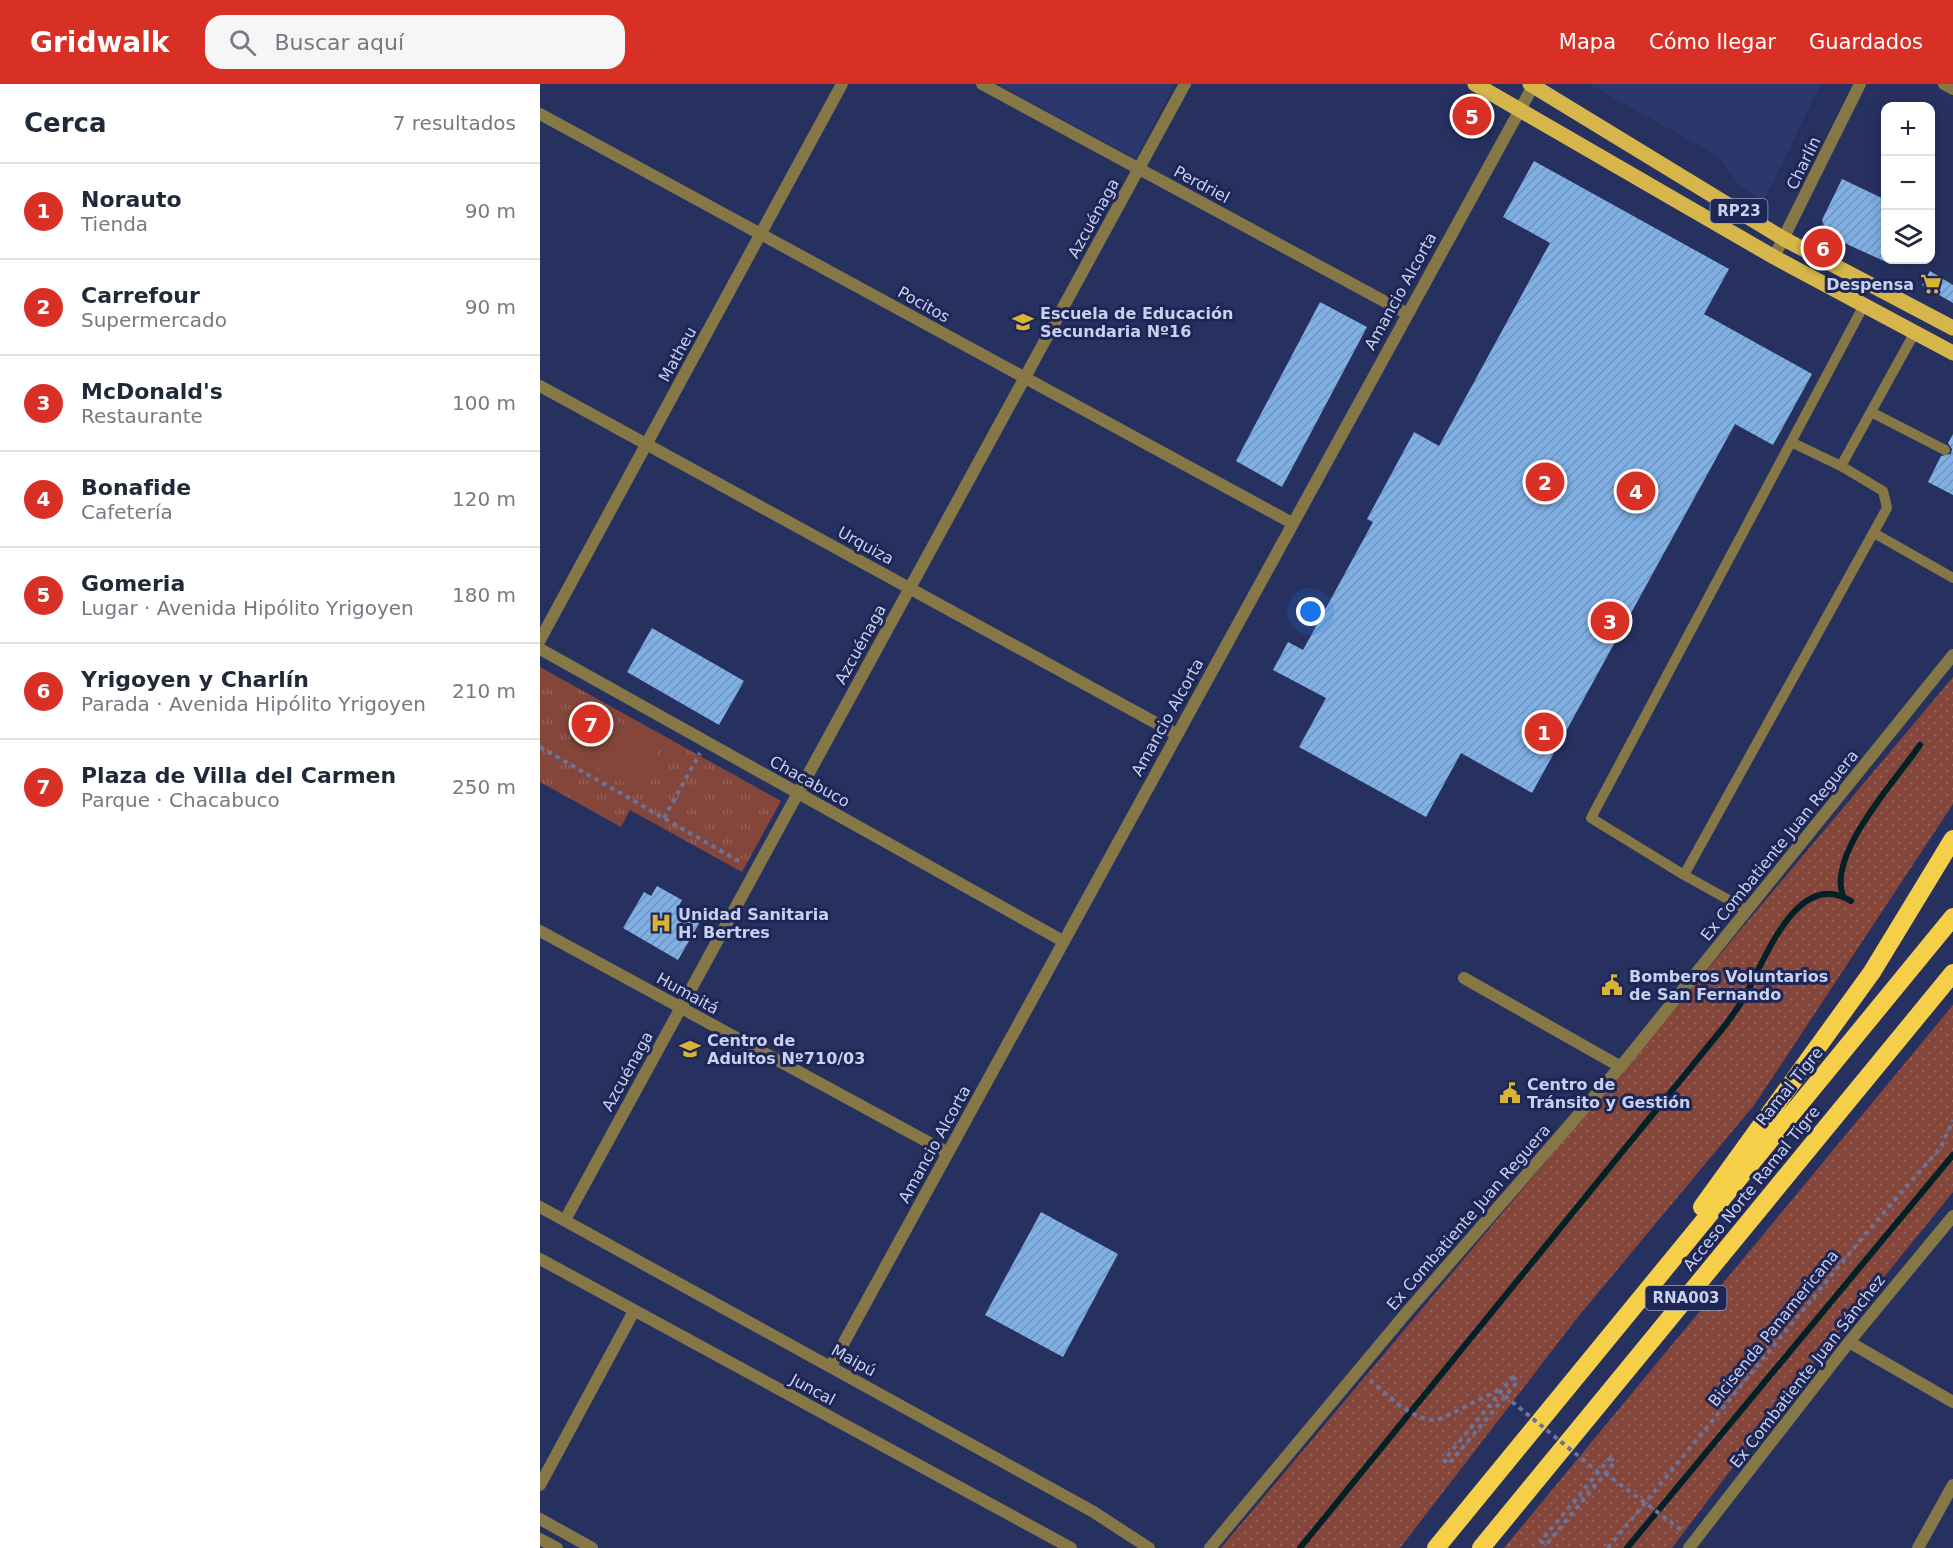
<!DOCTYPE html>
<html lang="es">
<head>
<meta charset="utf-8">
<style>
	:root { --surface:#fff; --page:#f6f6f7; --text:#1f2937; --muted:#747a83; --line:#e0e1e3; --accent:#d93025 }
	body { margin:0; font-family:"DejaVu Sans",sans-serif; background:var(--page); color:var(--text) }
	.controls { position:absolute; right:18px; top:18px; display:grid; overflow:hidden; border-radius:12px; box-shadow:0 3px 15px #0003 }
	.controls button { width:54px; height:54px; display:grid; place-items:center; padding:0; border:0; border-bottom:2px solid var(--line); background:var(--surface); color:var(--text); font:30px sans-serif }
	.you { position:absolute; left:771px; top:528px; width:21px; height:21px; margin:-15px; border:4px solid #fff; border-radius:50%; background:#1a73e8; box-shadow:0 0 0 9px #1a73e833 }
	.badge { display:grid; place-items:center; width:39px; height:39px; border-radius:50%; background:var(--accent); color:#fff; font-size:20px; font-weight:700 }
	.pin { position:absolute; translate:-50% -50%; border:3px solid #fff; box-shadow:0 2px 6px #0006 }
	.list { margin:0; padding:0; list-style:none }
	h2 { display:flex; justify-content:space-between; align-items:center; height:78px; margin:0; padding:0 24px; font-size:26px }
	h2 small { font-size:20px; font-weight:400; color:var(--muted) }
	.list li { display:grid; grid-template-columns:39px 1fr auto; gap:18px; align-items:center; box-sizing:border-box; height:96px; padding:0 24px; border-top:2px solid var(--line) }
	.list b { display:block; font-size:22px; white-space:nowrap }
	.list p { margin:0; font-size:20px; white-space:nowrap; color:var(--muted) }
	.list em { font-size:20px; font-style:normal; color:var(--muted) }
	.icon { flex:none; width:33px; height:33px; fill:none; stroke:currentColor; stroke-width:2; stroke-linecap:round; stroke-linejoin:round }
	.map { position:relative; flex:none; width:1413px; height:1464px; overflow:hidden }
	header { display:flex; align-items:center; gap:36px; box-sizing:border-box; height:84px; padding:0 30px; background:var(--accent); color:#fff }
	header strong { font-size:28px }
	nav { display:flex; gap:33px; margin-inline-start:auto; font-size:21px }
	.search { width:420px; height:54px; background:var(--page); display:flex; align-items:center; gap:15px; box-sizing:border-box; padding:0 21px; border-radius:18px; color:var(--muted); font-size:22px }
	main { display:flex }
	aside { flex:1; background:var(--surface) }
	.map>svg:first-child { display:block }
</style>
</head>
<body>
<header>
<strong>Gridwalk</strong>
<div class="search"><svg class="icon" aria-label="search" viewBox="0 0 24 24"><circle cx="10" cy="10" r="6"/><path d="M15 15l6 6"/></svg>Buscar aquí</div>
<nav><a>Mapa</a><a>Cómo llegar</a><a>Guardados</a></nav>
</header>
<main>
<aside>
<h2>Cerca<small>7 resultados</small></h2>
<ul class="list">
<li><span class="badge">1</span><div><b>Norauto</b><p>Tienda</p></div><em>90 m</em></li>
<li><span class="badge">2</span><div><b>Carrefour</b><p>Supermercado</p></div><em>90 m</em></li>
<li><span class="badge">3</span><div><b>McDonald's</b><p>Restaurante</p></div><em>100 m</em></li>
<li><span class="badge">4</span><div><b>Bonafide</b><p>Cafetería</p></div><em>120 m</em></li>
<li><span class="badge">5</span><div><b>Gomeria</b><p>Lugar · Avenida Hipólito Yrigoyen</p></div><em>180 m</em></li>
<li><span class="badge">6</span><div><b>Yrigoyen y Charlín</b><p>Parada · Avenida Hipólito Yrigoyen</p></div><em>210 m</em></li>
<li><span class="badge">7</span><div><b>Plaza de Villa del Carmen</b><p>Parque · Chacabuco</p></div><em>250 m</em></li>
</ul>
</aside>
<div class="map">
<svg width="1413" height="1464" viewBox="0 0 1413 1464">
	<defs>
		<pattern id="grass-dots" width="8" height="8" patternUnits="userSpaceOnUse" patternTransform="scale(1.5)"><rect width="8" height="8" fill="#84463a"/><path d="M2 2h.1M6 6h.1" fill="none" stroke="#946057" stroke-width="1.8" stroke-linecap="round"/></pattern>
		<pattern id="park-tufts" width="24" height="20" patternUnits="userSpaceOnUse" patternTransform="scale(1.5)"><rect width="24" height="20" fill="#84463a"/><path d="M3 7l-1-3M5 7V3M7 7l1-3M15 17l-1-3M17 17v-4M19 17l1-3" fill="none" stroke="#946057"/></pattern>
		<pattern id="building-hatch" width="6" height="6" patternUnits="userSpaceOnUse" patternTransform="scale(1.5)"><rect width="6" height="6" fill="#81b0e5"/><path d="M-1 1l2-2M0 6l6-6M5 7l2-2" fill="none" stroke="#7094be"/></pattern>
	</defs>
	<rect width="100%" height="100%" fill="#273160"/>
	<path fill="#2c376d" d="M457 0H635L595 74Z
		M1048 0H1281L1223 118 1198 99 1178 72Z"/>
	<path fill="url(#grass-dots)" d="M1413 593V720L1215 1020 1038 1233 860 1464H681Z
		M1413 921V1108L1233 1330 1132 1464H964Z"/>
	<path fill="url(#park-tufts)" d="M0 583 241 717 202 788 90 726 81 743 0 698Z"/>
	<path fill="#84463a" d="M51 622 121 662 97 706 26 665Z"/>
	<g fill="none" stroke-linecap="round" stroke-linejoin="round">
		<path stroke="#022025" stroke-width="6" d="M1303 812C1287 770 1356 696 1380 661
			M760 1464 1187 939C1193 930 1200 921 1205 912 1224 878 1257 783 1311 817
			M1087 1464 1413 1071"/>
	</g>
	<path fill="url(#building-hatch)" d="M926 12 952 28 938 52 911 37Z
		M994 77 1189 185 1164 230 1272 290 1233 361 1195 340 992 709 921 669 886 733 759 663 786 614 733 586 748 558 763 566 833 438 827 435 874 348 899 362 1010 159 963 133Z
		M1302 95 1346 116V178L1287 151 1282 136Z
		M1390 187 1413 201V219L1382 201Z
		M780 218 827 243 742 403 696 377Z
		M1413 350V411L1388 398 1401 372 1411 370 1412 365 1408 359Z
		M112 544 204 597 179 641 87 588Z
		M117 802 142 816 137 825 160 838 138 876 83 844 104 808 111 812Z
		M501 1128 578 1170 523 1273 445 1231Z"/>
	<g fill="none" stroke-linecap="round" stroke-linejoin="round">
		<path stroke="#69739b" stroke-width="4" stroke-dasharray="4.5 4.5" stroke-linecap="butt" d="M0 663 202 779
			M124 734 160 669
			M973 1293 978 1297 909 1380 904 1376Z
			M830 1296C850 1312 871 1337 898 1336L963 1304
			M1070 1374 1075 1378 1006 1461 1001 1457Z
			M1065 1389 1144 1448
			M1068 1464 1327 1148 1401 1063 1413 1036"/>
		<path stroke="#867747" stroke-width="10" d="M1324 221 1051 734 1144 791 1347 424 1343 407 1301 382 1375 248
			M1331 328 1405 366
			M1251 358 1301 382
			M1334 449 1413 494
			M1144 791 1207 826"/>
		<path stroke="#867747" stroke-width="12" d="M442 0 866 229
			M1404 0 1413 5
			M0 30 752 439
			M1234 173 1320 0
			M0 302 636 650
			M0 556 302 0
			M0 565 523 857
			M0 847 408 1069
			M924 894 1081 983
			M0 1123 552 1427 609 1464
			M25 1136 645 0
			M0 1175 531 1464
			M1309 1258 1413 1318
			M291 1282 993 2
			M0 1401 94 1227
			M0 1435 52 1464
			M0 1455 17 1464
			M1378 1464 1413 1401"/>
		<path stroke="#867747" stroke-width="12" d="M670 1464 867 1228 1086 976 1413 571
			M1149 1464 1309 1258 1413 1132"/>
		<path stroke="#d6b64b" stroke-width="15" d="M935 0 1234 173 1413 269
			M990 0 1244 155 1413 244"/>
		<path stroke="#f6cf49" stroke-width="18" d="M1162 1123 1332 888 1413 755
			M896 1464 1413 833
			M941 1464 1413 889"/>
		<path stroke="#69739b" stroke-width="4" stroke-dasharray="4.5 4.5" stroke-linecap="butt" d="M965 1312 1058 1388"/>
	</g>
	<defs>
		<symbol id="supermarket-bare" viewBox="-9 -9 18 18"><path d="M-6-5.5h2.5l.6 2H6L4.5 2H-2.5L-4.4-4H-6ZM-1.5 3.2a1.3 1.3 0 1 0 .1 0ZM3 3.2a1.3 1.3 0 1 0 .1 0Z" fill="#d8b434" stroke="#1e2655" stroke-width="2.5" paint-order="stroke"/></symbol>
		<symbol id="school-bare" viewBox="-9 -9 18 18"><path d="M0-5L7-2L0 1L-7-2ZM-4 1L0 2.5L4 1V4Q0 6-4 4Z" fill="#d8b434" stroke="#1e2655" stroke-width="2.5" paint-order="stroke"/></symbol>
		<symbol id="hospital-bare" viewBox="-9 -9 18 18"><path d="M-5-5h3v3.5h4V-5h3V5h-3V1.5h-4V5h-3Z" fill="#d8b434" stroke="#1e2655" stroke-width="2.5" paint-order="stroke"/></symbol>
		<symbol id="civic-bare" viewBox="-9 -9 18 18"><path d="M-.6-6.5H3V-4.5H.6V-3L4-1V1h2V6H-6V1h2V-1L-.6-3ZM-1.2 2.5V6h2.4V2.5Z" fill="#d8b434" stroke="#1e2655" stroke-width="2.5" paint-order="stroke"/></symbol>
	</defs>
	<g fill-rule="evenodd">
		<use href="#supermarket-bare" x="1376" y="185" width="30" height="30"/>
		<use href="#school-bare" x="468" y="223" width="30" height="30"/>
		<use href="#hospital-bare" x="106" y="824" width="30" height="30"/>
		<use href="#civic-bare" x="1057" y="886" width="30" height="30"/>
		<use href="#school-bare" x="135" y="950" width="30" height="30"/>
		<use href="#civic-bare" x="955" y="994" width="30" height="30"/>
	</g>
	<g text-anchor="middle" stroke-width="6" stroke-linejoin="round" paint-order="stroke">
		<g fill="#1e2655" stroke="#959ec1" stroke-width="1.5">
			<rect x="1170.5" y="115" width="57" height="24" rx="4.5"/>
			<rect x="1105.5" y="1202" width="81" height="24" rx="4.5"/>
		</g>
		<g font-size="15" font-weight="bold" fill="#c8d1ef">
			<text x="1199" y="132">RP23</text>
			<text x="1146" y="1219">RNA003</text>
		</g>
		<g font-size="16" fill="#c8d1ef" stroke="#1e2655">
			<text transform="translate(1263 79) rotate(-64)" y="6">Charlín</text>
			<text transform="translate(662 100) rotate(28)" y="6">Perdriel</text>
			<text transform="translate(553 134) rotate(-61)" y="6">Azcuénaga</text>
			<text transform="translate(860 207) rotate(-61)" y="6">Amancio Alcorta</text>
			<text transform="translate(384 220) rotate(29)" y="6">Pocitos</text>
			<text transform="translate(137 270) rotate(-61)" y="6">Matheu</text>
			<text transform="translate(326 461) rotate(29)" y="6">Urquiza</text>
			<text transform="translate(320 560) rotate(-61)" y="6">Azcuénaga</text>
			<text transform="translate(627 633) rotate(-61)" y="6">Amancio Alcorta</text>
			<text transform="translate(270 697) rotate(29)" y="6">Chacabuco</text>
			<text transform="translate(1239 761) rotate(-51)" y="6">Ex Combatiente Juan Reguera</text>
			<text transform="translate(148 909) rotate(29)" y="6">Humaitá</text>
			<text transform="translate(87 987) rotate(-61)" y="6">Azcuénaga</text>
			<text transform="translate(1249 1002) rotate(-51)" y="6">Ramal Tigre</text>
			<text transform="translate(394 1060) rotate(-61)" y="6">Amancio Alcorta</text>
			<text transform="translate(1211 1104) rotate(-51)" y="6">Acceso Norte Ramal Tigre</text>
			<text transform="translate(928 1133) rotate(-49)" y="6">Ex Combatiente Juan Reguera</text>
			<text transform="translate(1233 1244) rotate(-51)" y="6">Bicisenda Panamericana</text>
			<text transform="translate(314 1276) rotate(29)" y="6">Maipú</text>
			<text transform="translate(1267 1287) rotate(-52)" y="6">Ex Combatiente Juan Sánchez</text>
			<text transform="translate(273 1305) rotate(28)" y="6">Juncal</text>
		</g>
		<g font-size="16" font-weight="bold" fill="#c8d1ef" stroke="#1e2655" text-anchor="start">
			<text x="1374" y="206" text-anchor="end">Despensa</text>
			<text x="500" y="235">Escuela de Educación<tspan x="500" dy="18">Secundaria Nº16</tspan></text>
			<text x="138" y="836">Unidad Sanitaria<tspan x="138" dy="18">H. Bertres</tspan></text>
			<text x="1089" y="898">Bomberos Voluntarios<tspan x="1089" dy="18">de San Fernando</tspan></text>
			<text x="167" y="962">Centro de<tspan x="167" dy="18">Adultos Nº710/03</tspan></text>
			<text x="987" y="1006">Centro de<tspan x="987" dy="18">Tránsito y Gestión</tspan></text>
		</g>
	</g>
</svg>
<div class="controls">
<button>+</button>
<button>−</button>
<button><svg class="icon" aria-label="layers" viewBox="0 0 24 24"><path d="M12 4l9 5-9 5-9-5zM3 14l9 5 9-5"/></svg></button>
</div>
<div class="you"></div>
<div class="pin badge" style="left:1004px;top:648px">1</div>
<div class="pin badge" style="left:1005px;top:398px">2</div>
<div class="pin badge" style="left:1070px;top:537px">3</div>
<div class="pin badge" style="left:1096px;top:407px">4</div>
<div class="pin badge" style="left:932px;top:32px">5</div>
<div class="pin badge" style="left:1283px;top:164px">6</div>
<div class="pin badge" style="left:51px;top:640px">7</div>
</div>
</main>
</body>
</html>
